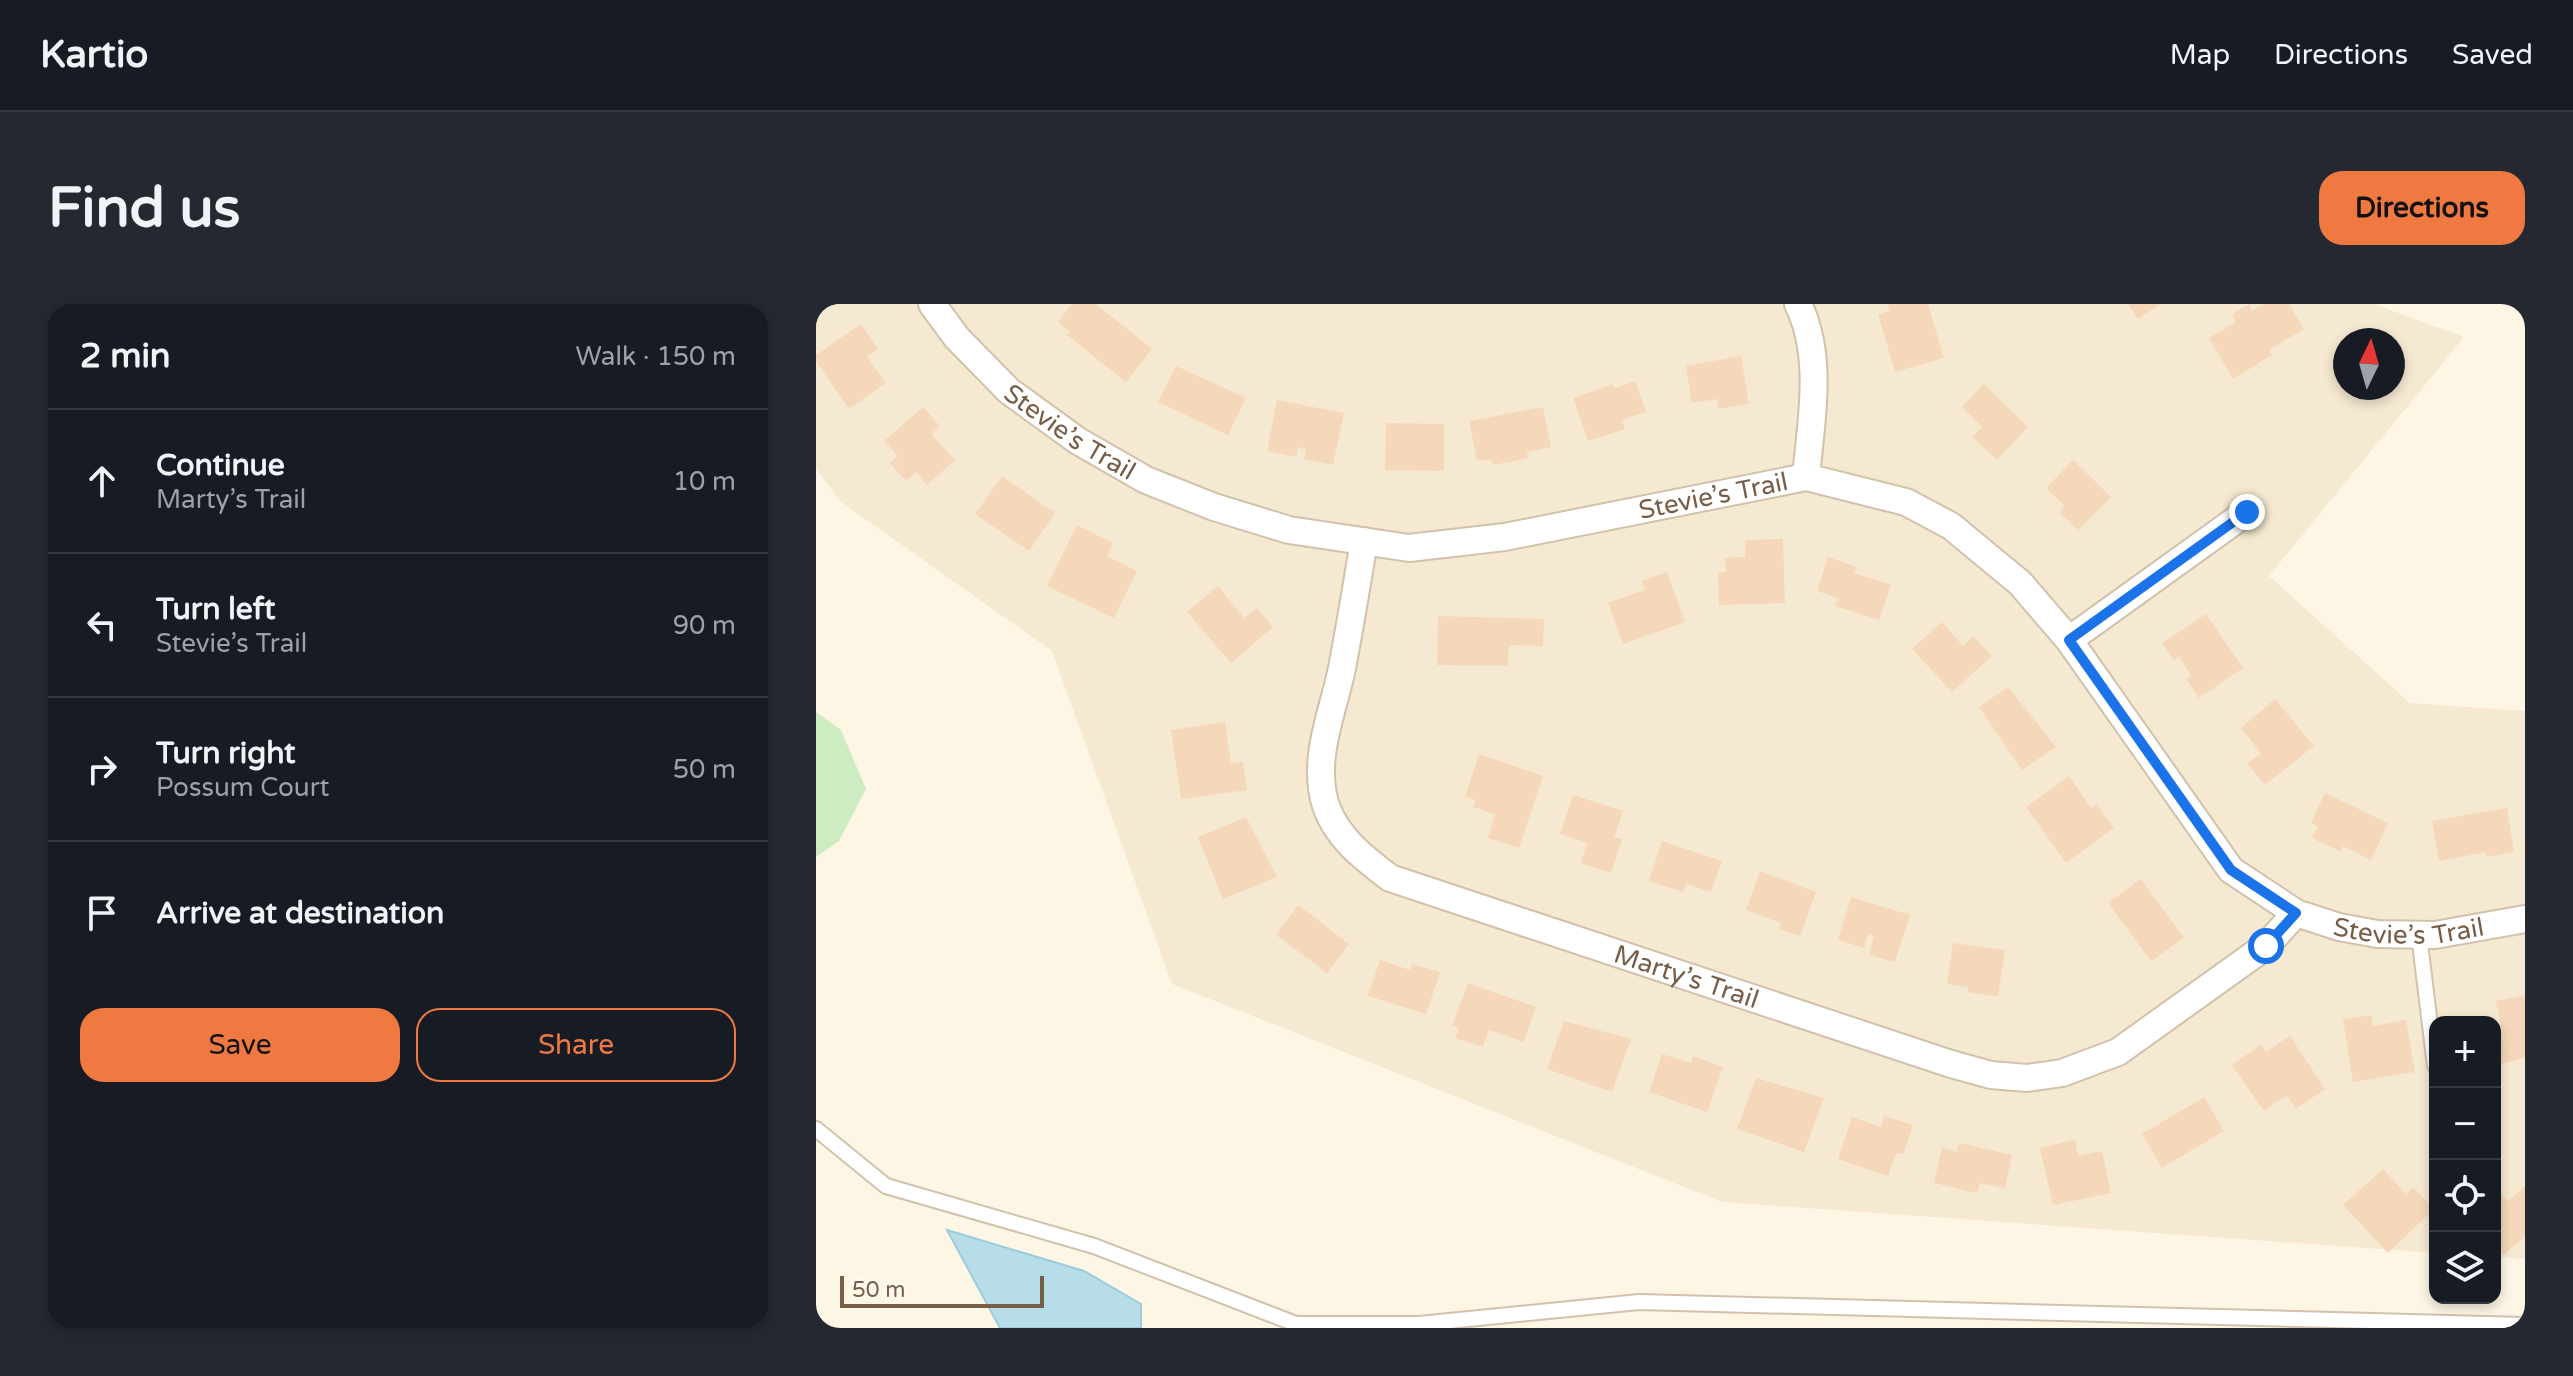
<!DOCTYPE html>
<html lang="en">
<head>
<meta charset="utf-8">
<style>
	:root { --surface:#171b24; --page:#242831; --text:#f1f3f6; --muted:#9ea1a6; --line:#363941; --accent:#ef7941 }
	body { margin:0; font-family:"Varela Round",sans-serif; background:var(--page); color:var(--text) }
	.controls { position:absolute; right:24px; bottom:24px; display:grid; overflow:hidden; border-radius:16px; box-shadow:0 4px 12px #0003 }
	.controls button { width:72px; height:72px; display:grid; place-items:center; padding:0; border:0; border-bottom:2px solid var(--line); background:var(--surface); color:var(--text); font:40px sans-serif }
	.compass { position:absolute; left:1517px; top:24px; width:72px; height:72px; border-radius:50%; background:var(--surface); box-shadow:0 4px 12px #0003; rotate:5deg }
	.scale { position:absolute; left:24px; bottom:20px; width:204px; box-sizing:border-box; padding-left:8px; border:4px solid #785d47; border-top:0; font-size:22px; line-height:28px; white-space:nowrap; color:#785d47; -webkit-text-stroke:6px #fff9eb; paint-order:stroke }
	.stop { position:absolute; width:24px; height:24px; margin:-18px; border:6px solid #1a73e8; border-radius:50%; background:#fff }
	.stop.end { background:#1a73e8; border-color:#fff; box-shadow:0 2px 8px #0008 }
	.list { margin:0; padding:0; list-style:none }
	h2 { display:flex; justify-content:space-between; align-items:center; height:104px; margin:0; padding:0 32px; font-size:34px }
	h2 small { font-size:26px; font-weight:400; color:var(--muted) }
	.list li { display:grid; grid-template-columns:52px 1fr auto; gap:24px; align-items:center; box-sizing:border-box; height:144px; padding:0 32px; border-top:2px solid var(--line) }
	.list b { display:block; font-size:30px; white-space:nowrap }
	.list p { margin:0; font-size:26px; white-space:nowrap; color:var(--muted) }
	.list em { font-size:26px; font-style:normal; color:var(--muted) }
	.actions { display:flex; gap:16px; padding:24px 32px }
	.actions a { flex:1; padding:18px 0; border:2px solid var(--accent); border-radius:24px; text-align:center; font-size:28px; color:var(--accent) }
	.actions .main { background:var(--accent); color:#111 }
	.icon { flex:none; width:44px; height:44px; fill:none; stroke:currentColor; stroke-width:2; stroke-linecap:round; stroke-linejoin:round }
	.map { position:relative; flex:none; width:1709px; height:1024px; overflow:hidden; border-radius:24px }
	header { display:flex; align-items:center; gap:48px; box-sizing:border-box; height:112px; padding:0 40px; background:var(--surface); border-bottom:2px solid var(--line) }
	header strong { font-size:38px }
	nav { display:flex; gap:44px; margin-inline-start:auto; font-size:28px }
	.intro { display:flex; align-items:center; justify-content:space-between; box-sizing:border-box; height:192px; padding:0 48px }
	h1 { margin:0; font-size:56px }
	.button { padding:20px 36px; border-radius:24px; background:var(--accent); color:#111; font-size:28px; font-weight:700 }
	main { display:flex; gap:48px; padding:0 48px }
	aside { flex:1; background:var(--surface); border-radius:24px; box-shadow:0 4px 12px #0003 }
	.map>svg:first-child { display:block }
</style>
</head>
<body>
<header>
<strong>Kartio</strong>
<nav><a>Map</a><a>Directions</a><a>Saved</a></nav>
</header>
<div class="intro"><h1>Find us</h1><a class="button">Directions</a></div>
<main>
<aside>
<h2>2 min<small>Walk · 150 m</small></h2>
<ul class="list">
<li><svg class="icon" aria-label="ahead" viewBox="0 0 24 24"><path d="M12 20V5M6 11l6-6 6 6"/></svg><div><b>Continue</b><p>Marty’s Trail</p></div><em>10 m</em></li>
<li><svg class="icon" aria-label="left" viewBox="0 0 24 24"><path d="M17 20v-9H6M10 6l-5 5 5 5"/></svg><div><b>Turn left</b><p>Stevie’s Trail</p></div><em>90 m</em></li>
<li><svg class="icon" aria-label="right" viewBox="0 0 24 24"><path d="M7 20v-9h11M14 6l5 5-5 5"/></svg><div><b>Turn right</b><p>Possum Court</p></div><em>50 m</em></li>
<li><svg class="icon" aria-label="arrive" viewBox="0 0 24 24"><path d="M6 21V4h12l-3 4 3 4H6"/></svg><div><b>Arrive at destination</b></div></li>
</ul>
<div class="actions"><a class="main">Save</a><a>Share</a></div>
</aside>
<div class="map">
<svg width="1709" height="1024" viewBox="0 0 1709 1024">
	<rect width="100%" height="100%" fill="#fef6e4"/>
	<path fill="#f6e9d2" fill-rule="evenodd" d="M0 0H1558L1648 33 1453 272 1594 399 1709 407V955L1679 953V718H1619V949L906 898 356 680 236 347 25 198 0 165ZM1529 36H1577V84H1529Z"/>
	<path fill="#ceecc1" d="M0 408 25 426 50 485 23 537 0 553Z"/>
	<path fill="#b7dde9" stroke="#9ccbdb" stroke-width="2" d="M131 926 268 967 325 1000V1024H184Z"/>
	<path fill="#f5d7b9" d="M256 0H280L336 45 310 78 251 31 254 28 242 18Z
		M1071 0H1112L1128 54 1079 68 1062 10 1074 7Z
		M1312 0H1345L1322 15Z
		M1433 0 1436 7 1448 0H1473L1488 25 1453 46 1456 51 1417 75 1393 34 1420 18 1416 10Z
		M45 20 62 45 51 53 70 79 33 105 0 57V51Z
		M925 52 933 100 903 105 901 95 876 99 870 62Z
		M360 62 430 94 412 131 342 98Z
		M819 77 830 108 806 116 809 125 772 137 757 94 797 80 799 84Z
		M1168 80 1212 123 1181 156 1156 133 1166 123 1146 103Z
		M461 96 528 109 517 161 488 155 490 145 482 143 480 153 451 147Z
		M107 103 124 122 115 130 139 156 111 181 100 168 90 177 74 159 82 152 68 137Z
		M727 103 735 143 711 148 712 154 677 161 675 155 661 157 653 117Z
		M570 119 628 120V167L569 166Z
		M1257 156 1295 193 1262 226 1243 208 1249 202 1230 184Z
		M186 172 239 209 213 247 159 210Z
		M261 221 297 239 291 252 321 267 298 314 231 282Z
		M967 235 969 299 903 301 902 269 910 268 909 254 929 253V236Z
		M1012 253 1040 263 1038 269 1075 281 1063 316 1019 302 1022 294 1001 287Z
		M851 268 869 318 807 340 792 299 829 286 826 277Z
		M402 282 428 314 441 304 457 323 415 359 371 308Z
		M1390 310 1427 364 1383 394 1370 375 1375 371 1363 353 1358 356 1346 339Z
		M622 312 728 315 727 342 693 341 692 362 621 361Z
		M1126 318 1147 342 1157 332 1176 352 1136 388 1096 345Z
		M1192 383 1240 443 1206 466 1163 403Z
		M1459 395 1498 442 1449 481 1431 460 1445 449 1425 424Z
		M409 418 415 459 427 458 431 486 365 495 355 426Z
		M663 450 727 472 703 544 672 534 679 510 657 503 660 496 649 493Z
		M1253 472 1275 504 1281 500 1298 524 1250 559 1210 503Z
		M1509 489 1572 519 1555 556 1527 542 1524 547 1496 534 1502 522 1495 519Z
		M757 491 807 507 798 533 806 535 795 569 765 559 771 539 744 530Z
		M1691 504 1698 548 1670 553V548L1623 557 1616 517Z
		M430 513 461 573 407 595 382 533Z
		M846 537 906 557 895 588 870 580 867 588 833 577Z
		M944 567 1000 588 984 632 963 625 965 619 930 606Z
		M1325 575 1368 634 1335 657 1292 599Z
		M1035 593 1094 611 1079 658 1053 651 1058 632 1052 630 1048 644 1022 636Z
		M482 601 533 640 511 669 460 631Z
		M1137 639 1189 646 1182 693 1152 688V683L1131 680Z
		M564 656 594 666 596 660 624 668 610 710 552 692Z
		M652 679 720 703 708 738 673 726 667 743 639 734 643 724 636 722Z
		M1709 691V754L1679 761V723L1685 721 1680 697Z
		M1555 711 1557 722 1590 716 1599 768 1537 778 1527 715Z
		M748 717 815 735 796 788 731 765Z
		M1474 732 1509 785 1480 805 1471 791 1448 807 1416 761 1445 741 1450 748Z
		M846 750 875 759 877 752 907 763 891 808 833 788Z
		M940 774 1008 794 988 848 921 825Z
		M1388 793 1408 827 1346 864 1326 830Z
		M1068 812 1097 821 1087 851 1080 849 1072 872 1022 855 1036 813 1065 823Z
		M1259 836 1262 852 1286 847 1295 889 1237 901 1224 844Z
		M1143 839 1196 851 1189 884 1164 879 1161 889 1118 879 1126 844 1141 848Z
		M1567 865 1590 890 1597 883 1618 905 1572 949 1527 901Z
		M1709 882V933L1687 951 1679 941V896L1686 891 1692 897Z"/>
	<g fill="none" stroke-linecap="round" stroke-linejoin="round">
		<defs>
			<path id="lane" d="M1603 631 1619 762
				M0 825 70 882 278 942 480 1020H603L823 998 1709 1021"/>
			<g id="street">
				<path id="s1" d="M116 0 141 34 193 87 262 137 330 176 398 203 473 226 593 244 689 233 990 173 1090 198 1135 222 1204 279 1253 336 1415 566 1480 609 1523 623 1561 630 1619 631 1709 615"/>
				<path d="M982 0C1008 53 995 117 990 173"/>
				<path id="s2" d="M548 237C541 280 534 322 526 364 517 409 495 455 510 502 521 534 548 554 574 574L1135 760 1175 771 1211 774 1246 769 1302 748 1450 642 1480 609"/>
				<path d="M1253 336 1431 208"/>
			</g>
		</defs>
		<use href="#lane" stroke="#d2c1ab" stroke-width="18"/>
		<use href="#street" stroke="#d2c1ab" stroke-width="30"/>
		<use href="#lane" stroke="#fff" stroke-width="14"/>
		<use href="#street" stroke="#fff" stroke-width="26"/>
	</g>
	<g fill="none" stroke-linecap="round" stroke-linejoin="round">
		<path stroke="#1a73e8" stroke-width="10" d="M1431 208 1253 336 1415 566 1480 609 1450 642"/>
	</g>
	<g text-anchor="middle" stroke-width="7" stroke-linejoin="round" paint-order="stroke">
		<g font-size="26" fill="#785d47" stroke="#fff9eb">
			<text dy="9" stroke="none"><textPath href="#s1" startOffset="190">Stevie’s Trail</textPath></text>
			<text dy="9" stroke="none"><textPath href="#s1" startOffset="862">Stevie’s Trail</textPath></text>
			<text dy="9" stroke="none"><textPath href="#s1" startOffset="1750">Stevie’s Trail</textPath></text>
			<text dy="9" stroke="none"><textPath href="#s2" startOffset="680">Marty’s Trail</textPath></text>
		</g>
	</g>
</svg>
<div class="controls">
<button>+</button>
<button>−</button>
<button><svg class="icon" aria-label="locate" viewBox="0 0 24 24"><circle cx="12" cy="12" r="6"/><path d="M12 2v4M12 18v4M2 12h4M18 12h4"/></svg></button>
<button><svg class="icon" aria-label="layers" viewBox="0 0 24 24"><path d="M12 4l9 5-9 5-9-5zM3 14l9 5 9-5"/></svg></button>
</div>
<svg class="compass" viewBox="-18 -18 36 36"><path d="M0-13l5 13h-10z" fill="#e53935"/><path d="M0 13l5-13h-10z" fill="#9ea1a6"/></svg>
<div class="scale">50 m</div>
<div class="stop" style="left:1450px;top:642px"></div>
<div class="stop end" style="left:1431px;top:208px"></div>
</div>
</main>
</body>
</html>
